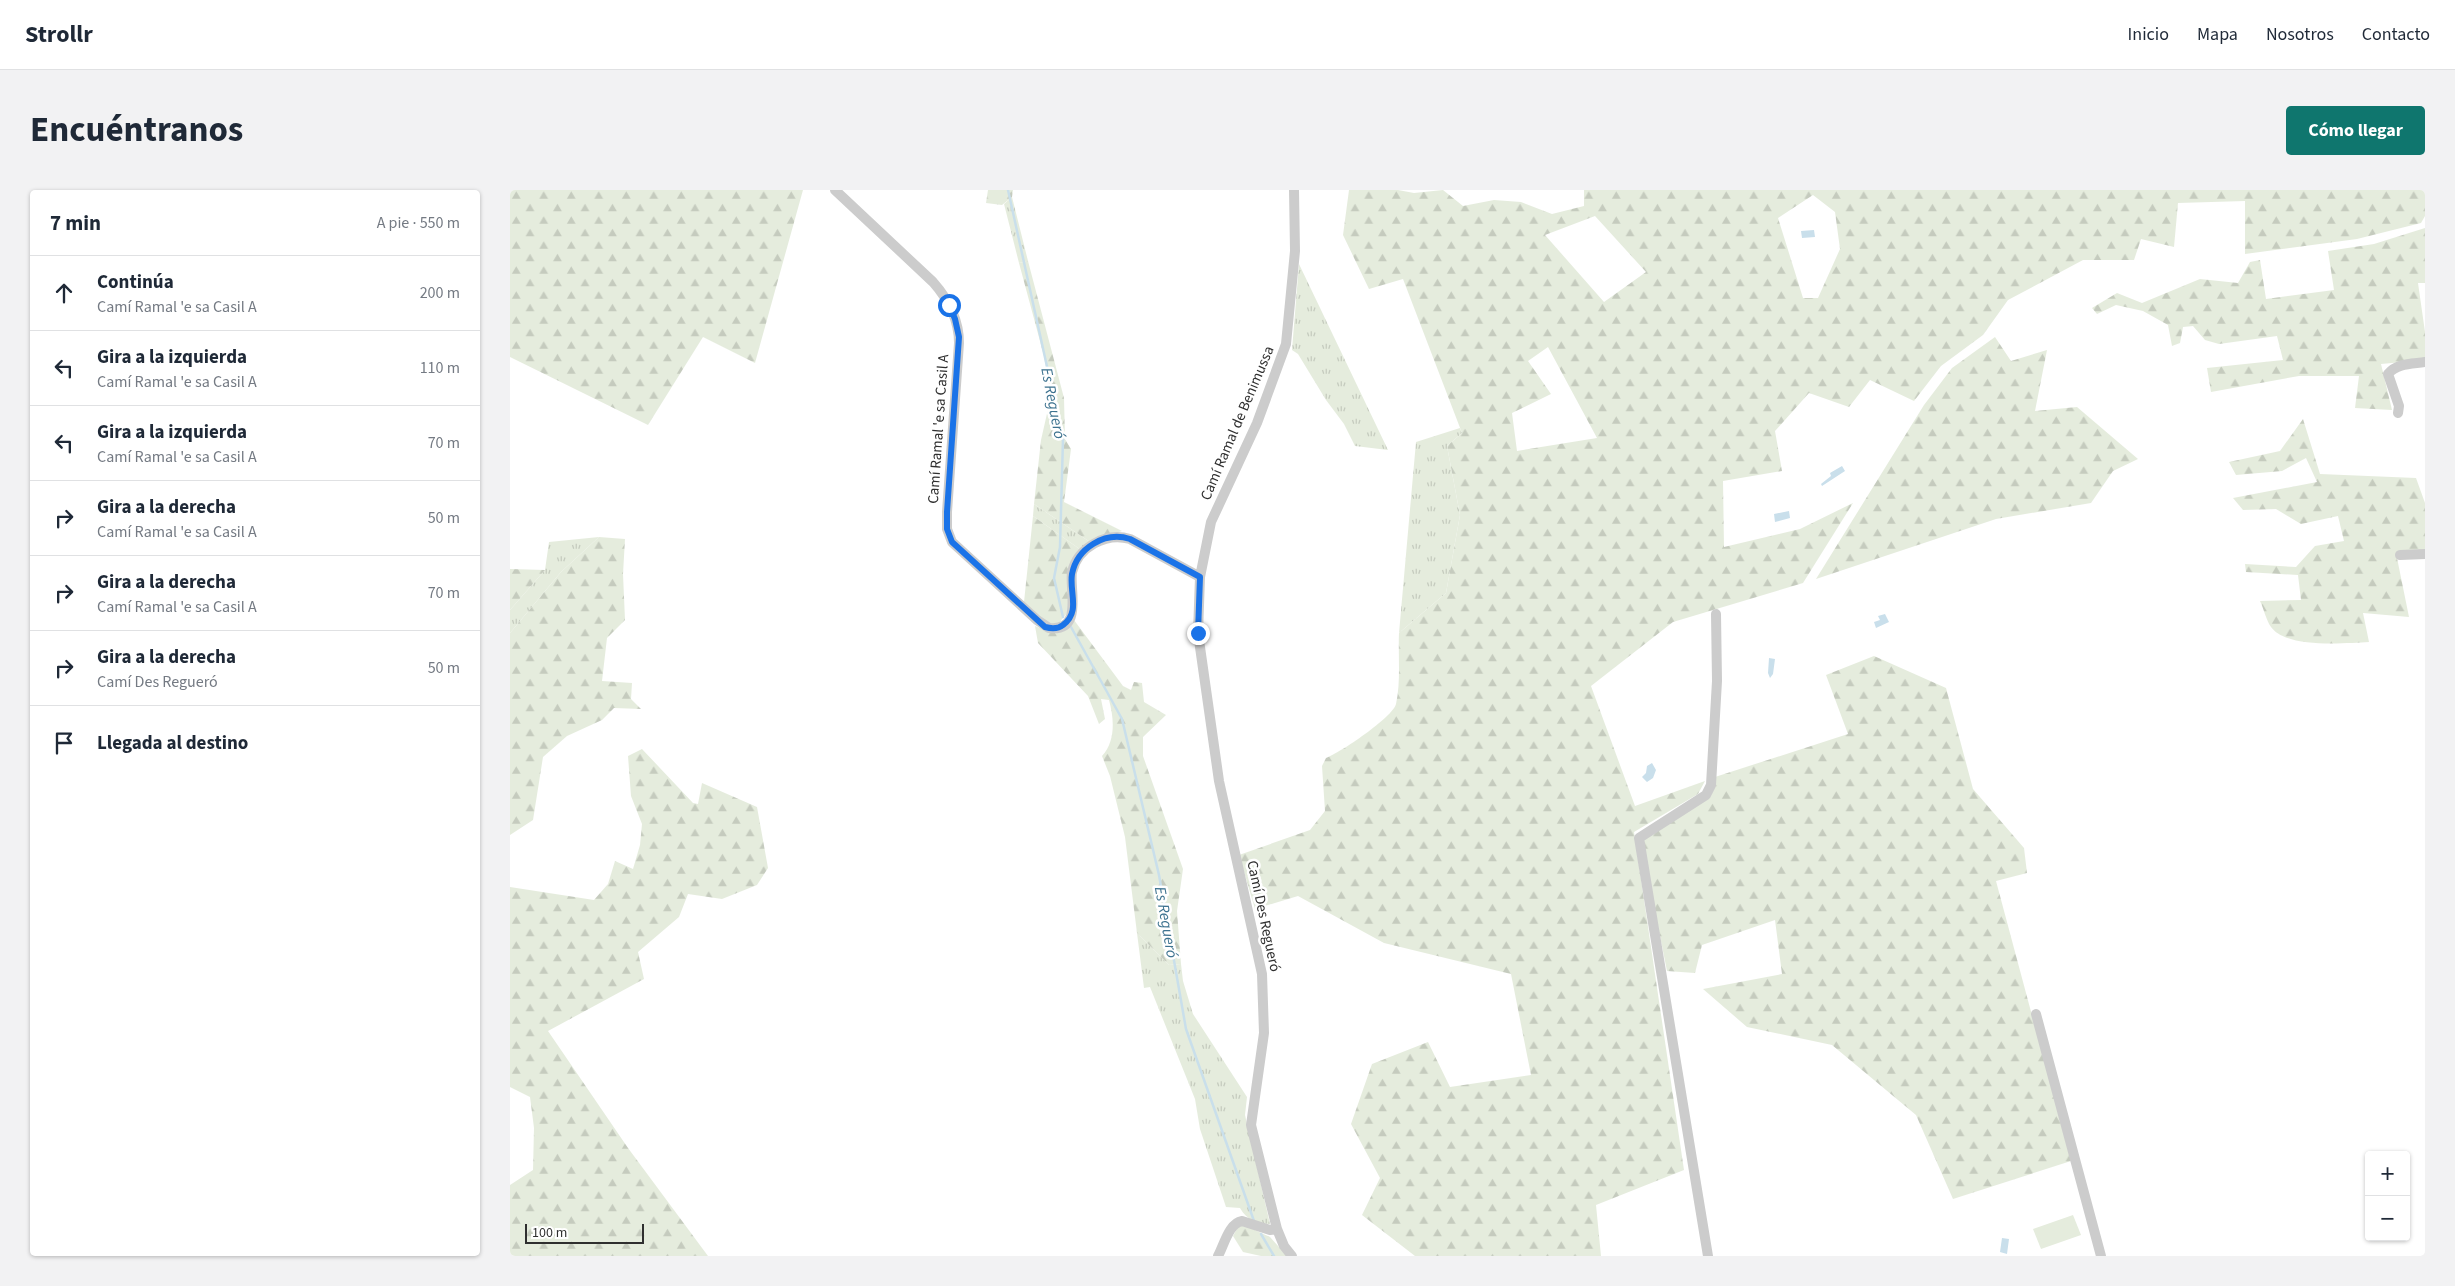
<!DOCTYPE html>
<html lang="es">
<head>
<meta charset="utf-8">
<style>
	:root { --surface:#fff; --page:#f2f2f3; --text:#1f2937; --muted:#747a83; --line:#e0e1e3; --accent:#0f766e }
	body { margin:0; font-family:"Source Sans 3",sans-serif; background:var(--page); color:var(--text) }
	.controls { position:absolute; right:15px; bottom:15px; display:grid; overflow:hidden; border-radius:5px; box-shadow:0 1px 4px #0004 }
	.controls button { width:45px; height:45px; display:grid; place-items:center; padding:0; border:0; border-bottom:1px solid var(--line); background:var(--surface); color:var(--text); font:25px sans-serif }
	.scale { position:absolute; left:15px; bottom:12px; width:119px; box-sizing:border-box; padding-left:5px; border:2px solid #2f2f2f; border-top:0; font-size:14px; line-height:18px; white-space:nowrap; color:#2f2f2f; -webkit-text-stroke:4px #fff; paint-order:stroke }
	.stop { position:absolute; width:15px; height:15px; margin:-11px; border:4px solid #1a73e8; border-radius:50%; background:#fff }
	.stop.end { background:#1a73e8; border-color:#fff; box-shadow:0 1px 5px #0008 }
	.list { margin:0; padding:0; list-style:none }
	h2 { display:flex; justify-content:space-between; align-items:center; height:65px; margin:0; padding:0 20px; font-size:21px }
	h2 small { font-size:16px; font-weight:400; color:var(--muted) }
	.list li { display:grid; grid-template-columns:32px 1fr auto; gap:15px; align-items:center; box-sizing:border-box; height:75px; padding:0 20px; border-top:1px solid var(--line) }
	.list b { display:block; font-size:19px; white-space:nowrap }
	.list p { margin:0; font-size:16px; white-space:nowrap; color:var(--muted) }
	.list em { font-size:16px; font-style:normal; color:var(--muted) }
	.icon { flex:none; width:28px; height:28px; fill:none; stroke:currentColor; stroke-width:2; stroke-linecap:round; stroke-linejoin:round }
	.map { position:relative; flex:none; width:1915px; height:1066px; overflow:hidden; border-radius:5px }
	header { display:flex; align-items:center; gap:30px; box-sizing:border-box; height:70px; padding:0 25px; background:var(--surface); border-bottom:1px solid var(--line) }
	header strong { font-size:24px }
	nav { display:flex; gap:28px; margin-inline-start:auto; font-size:18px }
	.intro { display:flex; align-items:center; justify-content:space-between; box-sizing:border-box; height:120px; padding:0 30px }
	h1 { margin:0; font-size:35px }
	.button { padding:12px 22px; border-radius:5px; background:var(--accent); color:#fff; font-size:18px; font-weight:700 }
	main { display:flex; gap:30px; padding:0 30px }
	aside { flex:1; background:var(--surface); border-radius:5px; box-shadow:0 1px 4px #0004 }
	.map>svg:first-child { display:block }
</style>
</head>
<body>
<header>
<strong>Strollr</strong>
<nav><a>Inicio</a><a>Mapa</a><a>Nosotros</a><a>Contacto</a></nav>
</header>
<div class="intro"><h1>Encuéntranos</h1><a class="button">Cómo llegar</a></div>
<main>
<aside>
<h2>7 min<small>A pie · 550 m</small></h2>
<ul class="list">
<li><svg class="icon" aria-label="ahead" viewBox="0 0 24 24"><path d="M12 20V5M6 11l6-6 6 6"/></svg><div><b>Continúa</b><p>Camí Ramal 'e sa Casil A</p></div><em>200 m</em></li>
<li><svg class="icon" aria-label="left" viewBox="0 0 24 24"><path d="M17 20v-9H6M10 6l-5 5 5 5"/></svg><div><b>Gira a la izquierda</b><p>Camí Ramal 'e sa Casil A</p></div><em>110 m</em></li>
<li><svg class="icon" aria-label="left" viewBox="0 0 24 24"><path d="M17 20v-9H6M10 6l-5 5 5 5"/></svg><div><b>Gira a la izquierda</b><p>Camí Ramal 'e sa Casil A</p></div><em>70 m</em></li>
<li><svg class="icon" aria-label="right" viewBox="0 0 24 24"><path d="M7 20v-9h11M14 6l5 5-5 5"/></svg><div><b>Gira a la derecha</b><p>Camí Ramal 'e sa Casil A</p></div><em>50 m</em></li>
<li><svg class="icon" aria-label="right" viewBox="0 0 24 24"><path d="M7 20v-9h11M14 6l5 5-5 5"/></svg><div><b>Gira a la derecha</b><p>Camí Ramal 'e sa Casil A</p></div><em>70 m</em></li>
<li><svg class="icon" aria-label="right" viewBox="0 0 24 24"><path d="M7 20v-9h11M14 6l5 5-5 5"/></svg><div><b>Gira a la derecha</b><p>Camí Des Regueró</p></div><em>50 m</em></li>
<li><svg class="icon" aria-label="arrive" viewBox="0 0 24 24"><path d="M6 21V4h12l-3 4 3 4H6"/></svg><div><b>Llegada al destino</b></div></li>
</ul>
</aside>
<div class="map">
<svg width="1915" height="1066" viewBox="0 0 1915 1066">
	<defs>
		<pattern id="grass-tufts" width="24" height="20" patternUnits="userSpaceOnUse" patternTransform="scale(1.25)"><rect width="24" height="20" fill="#e5ecdd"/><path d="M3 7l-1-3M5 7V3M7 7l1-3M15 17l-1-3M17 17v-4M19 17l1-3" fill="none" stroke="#c5cbbe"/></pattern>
		<pattern id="forest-firs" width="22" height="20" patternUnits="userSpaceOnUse" patternTransform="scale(1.25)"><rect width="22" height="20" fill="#e5ecdd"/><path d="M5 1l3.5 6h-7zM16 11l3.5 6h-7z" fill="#c5cbbe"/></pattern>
	</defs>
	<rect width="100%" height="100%" fill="#fff"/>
	<path fill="url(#grass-tufts)" d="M502 7 518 71 509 73 494 14Z
		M789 74 878 260 845 256 834 234 816 210 788 164 782 160Z
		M950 238 952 243 937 256 950 325 936 403 889 443 906 252Z
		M524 314 580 352 571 360 523 326Z
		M89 347 51 382 0 443V420L35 380 39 352Z
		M627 743 659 775 671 774 673 791 683 824 737 907 735 925 760 1034C746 1034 737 1030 730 1018L716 1017 690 939 685 909 640 797 634 798Z"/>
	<path fill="url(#forest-firs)" fill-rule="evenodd" d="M0 0H293L245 173 193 147 138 235 0 167Z
		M478 0H503L502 7 492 15 476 13Z
		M839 0H888L904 3 933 0 953 16 984 10 1011 12 1042 24 1074 16V0H1915V26L1911 33 1847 49 1735 64V11L1668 13 1664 57 1631 49 1624 70H1573L1498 110 1473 145 1431 176 1404 211 1360 190 1339 217 1299 203 1265 241 1272 281 1213 291 1214 357 1290 339 1343 313 1293 393 1163 432 1081 496 1125 616 1195 591 1188 604 1124 642 1174 980 1086 1015 1091 1066H905L852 1025 870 988 841 934 862 874 918 852 940 897 1021 885 1001 784 874 753 788 706 745 719 729 665 800 640 815 621 812 576 816 568C830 563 883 527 886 514 891 492 888 465 889 443L936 403 950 325 937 256 952 243 893 89 859 99 833 45ZM1303 5 1325 22 1330 59 1308 108H1293L1268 28ZM1085 26 1136 82 1094 112 1035 45ZM1038 157 1087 248 1007 261 1002 223 1041 204 1018 171Z
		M1915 38V93H1908L1915 142V170L1871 174 1882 220 1845 218 1849 186H1789L1701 202 1697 178 1773 170 1767 146 1709 154 1695 150 1683 136 1673 137 1670 153 1662 156 1658 135 1633 121 1606 115 1587 124 1582 118 1607 103 1632 113 1690 89 1728 93 1740 72 1750 70 1756 109 1824 100 1818 61 1864 54Z
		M518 71 554 208 555 249 561 259 554 312 612 341 580 352 524 314 531 250 541 206 534 166 509 73Z
		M1485 147 1501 171 1537 160 1525 221 1567 217 1628 269 1603 281 1581 313 1486 329 1306 389 1414 215 1442 178Z
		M1793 229 1810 284 1906 288 1915 313V362L1886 363 1899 427 1853 423 1859 452C1835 453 1777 459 1761 437 1756 430 1754 419 1750 411L1791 410 1788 385 1736 382 1735 374 1786 377 1805 356 1834 351 1828 326 1791 334 1766 319 1733 320 1723 308 1807 292 1796 268 1772 281 1726 285 1719 272 1770 261Z
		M523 326 571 360 558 422 548 434C533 436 524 423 514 412Z
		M89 347 115 349 113 384 115 430 97 448 92 491 122 493 121 509 131 519 104 518 92 530 57 546 33 567 23 630 0 645V443L51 382Z
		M0 379 35 380 0 420Z
		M564 430 613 496 621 500 624 492 632 493 634 512 656 525 633 547V566L673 679 667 721 671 774 659 775 627 743 615 647 600 586 592 566C606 551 604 528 599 510L591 509 595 529 589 534 578 506 528 453 525 436 540 442Z
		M1364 466 1436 498 1463 599 1514 658 1517 683 1486 691 1561 971 1443 1009 1406 925 1322 855 1237 837 1193 799 1272 784 1265 730 1192 755 1185 783 1157 781 1132 656 1136 645 1201 606 1205 587 1338 544 1316 485Z
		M132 559 183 613 188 614 192 593 247 617 258 678 247 695 212 709 178 704 169 727 128 762 134 789 38 841 118 958 198 1066H0V995L23 980 24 938 20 907 0 897V697L84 710 98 694 105 671 123 679 130 655 132 634 121 606 118 566Z
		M734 1035 760 1047 777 1066H751L733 1062 723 1046 728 1037Z"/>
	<path fill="#e5ecdd" d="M1563 1025 1571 1045 1531 1059 1523 1039Z"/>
	<path fill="#c9dfeb" d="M1304 40 1305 47 1292 48 1291 41Z
		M1332 276 1335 281 1312 296 1311 294 1321 286 1320 283Z
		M1279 321 1280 328 1265 332 1264 324Z
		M1375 424 1379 432 1366 438 1364 432 1370 430 1368 426Z
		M1259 468 1265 469 1263 484 1260 488 1258 483Z
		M1142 573 1146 580 1143 588 1137 592 1132 587 1136 583 1137 576Z
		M1492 1048 1499 1049 1497 1064 1490 1062Z"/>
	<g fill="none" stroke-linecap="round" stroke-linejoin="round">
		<path stroke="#c9dfeb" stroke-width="2.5" d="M498 0 553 249 550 357 544 388 553 427
			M561 437 612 529 649 685 676 839 744 1031
			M751 1044 764 1066"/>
		<path stroke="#ccc" stroke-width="10" d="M325 0 423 92C438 109 449 130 449 153L437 322V339L442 352 527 430 539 438C574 442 559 399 562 382 568 357 596 342 620 349L690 387
			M1888 223 1889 216 1878 184C1887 173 1902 174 1915 172
			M1890 365 1915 364
			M1526 824 1591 1066
			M708 1066C714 1055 719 1033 732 1031L760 1040 767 1039
			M782 1066 774 1056 767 1039 741 935 754 843 752 784 709 591 688 443 690 387 701 332 747 233 776 154 785 61 784 0
			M1198 1066 1129 648 1196 605 1201 595 1207 491 1206 424"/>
	</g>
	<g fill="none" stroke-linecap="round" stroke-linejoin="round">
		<path stroke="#1a73e8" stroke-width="6" d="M439 115 445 129 449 147 437 322V339L442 352 535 437C542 439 548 439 553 435 571 422 559 402 562 384 567 358 595 341 620 349L690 387 688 443"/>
	</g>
	<g text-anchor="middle" stroke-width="5" stroke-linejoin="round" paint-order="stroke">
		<g font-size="15" fill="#2f2f2f" stroke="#fff">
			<text transform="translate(727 233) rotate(-67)" y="5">Camí Ramal de Benimussa</text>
			<text transform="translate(428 239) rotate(-86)" y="5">Camí Ramal 'e sa Casil A</text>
			<text transform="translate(754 726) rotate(78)" y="5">Camí Des Regueró</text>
		</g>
		<g font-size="16" font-style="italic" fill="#3e7390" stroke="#fff">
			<text transform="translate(544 213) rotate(79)" y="6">Es Regueró</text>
			<text transform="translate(657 732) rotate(80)" y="6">Es Regueró</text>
		</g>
	</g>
</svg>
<div class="controls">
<button>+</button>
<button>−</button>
</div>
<div class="scale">100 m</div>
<div class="stop" style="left:439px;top:115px"></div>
<div class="stop end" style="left:688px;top:443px"></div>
</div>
</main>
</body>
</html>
